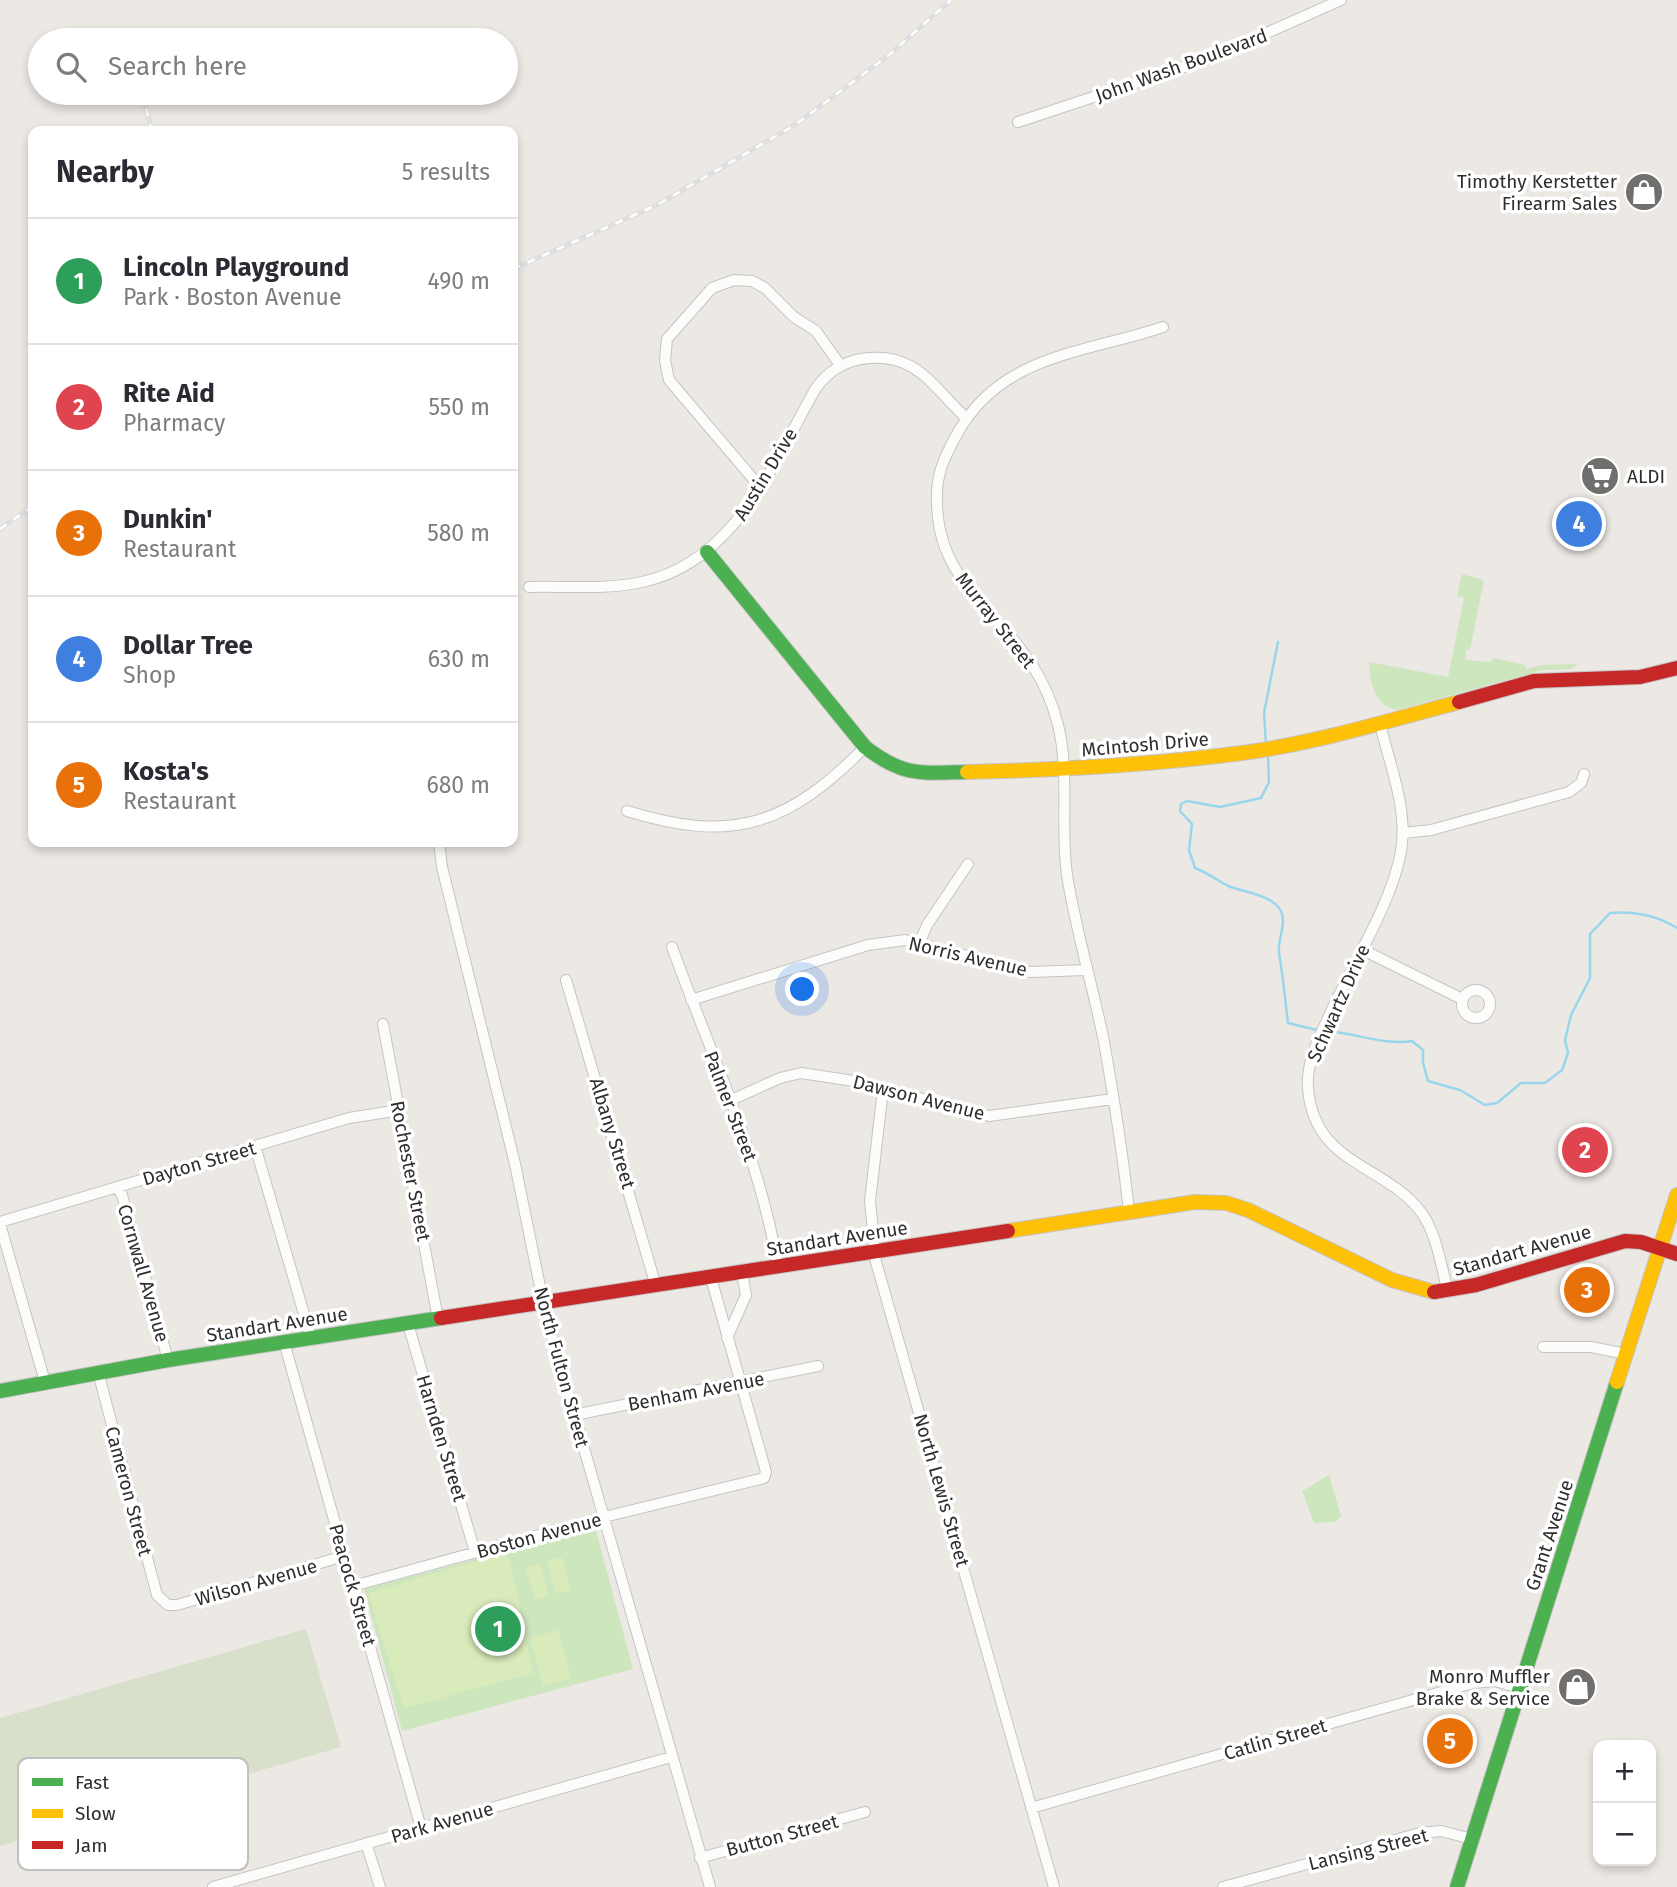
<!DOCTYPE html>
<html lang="en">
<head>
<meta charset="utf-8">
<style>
	:root { --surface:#fff; --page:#f7f7f7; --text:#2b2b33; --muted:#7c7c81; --line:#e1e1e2; --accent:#706f6e }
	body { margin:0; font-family:"Fira Sans",sans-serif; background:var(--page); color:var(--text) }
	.controls { position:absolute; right:21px; bottom:21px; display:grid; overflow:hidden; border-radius:14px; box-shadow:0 4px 10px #0003 }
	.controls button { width:63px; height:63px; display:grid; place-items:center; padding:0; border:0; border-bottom:2px solid var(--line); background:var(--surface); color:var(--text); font:35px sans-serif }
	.you { position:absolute; left:803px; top:990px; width:24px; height:24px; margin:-18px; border:5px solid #fff; border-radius:50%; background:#1a73e8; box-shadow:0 0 0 10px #1a73e833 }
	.badge { display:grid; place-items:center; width:46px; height:46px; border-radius:50%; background:var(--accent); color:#fff; font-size:23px; font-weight:700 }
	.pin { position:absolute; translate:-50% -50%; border:4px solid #fff; box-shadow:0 2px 7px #0006 }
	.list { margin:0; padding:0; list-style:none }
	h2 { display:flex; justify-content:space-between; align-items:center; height:91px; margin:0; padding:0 28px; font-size:30px }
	h2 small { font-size:23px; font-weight:400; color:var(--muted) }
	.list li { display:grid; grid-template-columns:46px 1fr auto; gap:21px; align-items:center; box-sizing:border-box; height:126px; padding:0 28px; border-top:2px solid var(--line) }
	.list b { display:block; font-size:26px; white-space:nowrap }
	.list p { margin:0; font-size:23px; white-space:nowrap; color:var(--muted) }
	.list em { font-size:23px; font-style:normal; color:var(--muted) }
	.icon { flex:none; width:38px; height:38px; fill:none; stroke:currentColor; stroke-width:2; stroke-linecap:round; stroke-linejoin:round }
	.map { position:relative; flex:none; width:1677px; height:1887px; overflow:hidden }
	.search { position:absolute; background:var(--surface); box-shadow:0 4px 10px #0003; left:28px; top:28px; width:490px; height:77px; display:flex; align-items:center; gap:18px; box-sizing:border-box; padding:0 24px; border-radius:38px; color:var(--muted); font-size:26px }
	.panel { position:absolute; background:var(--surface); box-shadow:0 4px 10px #0003; left:28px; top:126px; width:490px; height:721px; border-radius:14px }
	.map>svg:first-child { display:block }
</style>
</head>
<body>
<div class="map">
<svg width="1677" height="1887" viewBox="0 0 1677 1887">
	<rect width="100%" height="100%" fill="#ece8e4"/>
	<path fill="#cee6be" d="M1462 574 1484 580 1470 650 1467 649 1465 660 1492 662 1493 658 1525 665 1527 669 1540 665 1578 664 1570 669 1543 670 1397 710C1374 706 1370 683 1369 662L1448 677 1464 598 1457 596Z
		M1329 1475 1341 1516 1335 1522 1314 1523 1302 1491Z
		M595 1527 633 1669 402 1731 364 1589Z"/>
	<path fill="#d8e0cc" d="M306 1629 341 1747 0 1846V1718Z"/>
	<path fill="#d9eabb" d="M501 1554 510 1559 533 1673 404 1708 368 1593Z
		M562 1557 571 1590 556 1594 547 1561Z
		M540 1563 549 1595 535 1600 525 1568Z
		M558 1630 571 1678 543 1686 530 1638Z"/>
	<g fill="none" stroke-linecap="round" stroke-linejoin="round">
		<path stroke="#99d6ec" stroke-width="2.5" d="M1266 745 1264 713 1278 642
			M1268 755 1269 782 1261 798 1220 807 1187 801 1181 804 1180 811 1192 824 1189 850 1195 868C1208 873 1217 880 1228 886 1243 892 1273 895 1281 911 1287 925 1277 940 1279 953 1283 976 1285 999 1288 1023L1317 1030
			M1327 1031C1354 1033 1388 1046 1412 1041L1423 1050V1063L1428 1081 1460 1090 1485 1105 1497 1103 1521 1083H1545L1562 1070 1568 1053 1565 1040 1571 1015 1590 978V934L1610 913C1634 911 1656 915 1677 928"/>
		<defs>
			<path id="street" d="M1018 122 1208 59 1341 0
				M760 487 669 380 665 360 667 339 712 288 734 280 752 281 765 288 794 317 816 331 840 365
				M529 587C567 586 605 590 642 582 736 562 773 463 816 388 828 372 841 363 861 359 915 350 932 386 966 418
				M1380 724C1389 762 1406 804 1402 843 1397 896 1350 968 1328 1018 1318 1039 1306 1064 1308 1088 1314 1165 1383 1163 1421 1212 1437 1234 1441 1266 1448 1292
				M627 811C733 844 788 825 865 747
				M1403 833 1431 830 1569 792 1581 783 1584 774
				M439 842 442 867 515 1164 546 1316 710 1887
				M920 942 927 925 968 864
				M672 947C710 1052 760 1157 778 1267
				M1361 949 1462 999
				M566 980 656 1286
				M1462 1004a14 14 0 1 1 28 0a14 14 0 1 1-28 0Z
				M691 1000 868 945 905 940 1030 972 1086 970
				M383 1024 438 1319
				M883 1089 870 1201 876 1262 1054 1887
				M729 1101 780 1078 801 1073 854 1081 989 1116 1113 1099
				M255 1146 311 1338
				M117 1187 122 1195 168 1360
				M1129 1212C1123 1155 1114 1098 1104 1042 1093 986 1076 932 1067 875 1060 826 1070 773 1058 725 1041 657 1002 632 963 580 944 555 936 525 937 494 937 472 946 454 957 434 1001 354 1086 353 1163 327
				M0 1222 349 1118 400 1110
				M0 1224 45 1382
				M408 1324 475 1552
				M727 1338 746 1295 742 1273
				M284 1342 421 1828
				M1543 1347H1591L1626 1354
				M98 1372 157 1595 168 1605H177L344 1556
				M574 1415 818 1366
				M353 1586 604 1517 764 1478 766 1472 711 1278
				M1031 1808 1473 1683 1495 1681 1520 1688
				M366 1843 380 1887
				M700 1858 865 1812
				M213 1887 671 1757
				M1223 1887 1420 1833 1441 1831 1472 1839"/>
			<path id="fast" d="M707 552 865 747C904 777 920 773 967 772
				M0 1391 168 1360 441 1318
				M1457 1887 1617 1382"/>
			<path id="slow" d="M967 772C1059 770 1151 765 1242 753 1316 743 1388 721 1459 702
				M1008 1231 1195 1202 1226 1203 1248 1210 1392 1280 1434 1292
				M1617 1382 1677 1195"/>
			<path id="jam" d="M1459 702 1534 681 1640 677 1677 668
				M1434 1292 1476 1285 1625 1241 1641 1242 1677 1254
				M441 1318 1008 1231"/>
		</defs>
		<use href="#street" stroke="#c5c4c5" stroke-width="12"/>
		<use href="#fast" stroke="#c5c4c5" stroke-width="16"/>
		<use href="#slow" stroke="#c5c4c5" stroke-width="16"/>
		<use href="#jam" stroke="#c5c4c5" stroke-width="16"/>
		<use href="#street" stroke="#fcfcfb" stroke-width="10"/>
		<use href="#fast" stroke="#4caf50" stroke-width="14"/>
		<use href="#slow" stroke="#ffc107" stroke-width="14"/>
		<use href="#jam" stroke="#c62828" stroke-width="14"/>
		<defs>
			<path id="rail" d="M142 93 152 131
				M513 269 657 205 795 125 889 55 951 0
				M0 529 33 506"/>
		</defs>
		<use href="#rail" stroke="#dfdfe1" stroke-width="5"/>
		<use href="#rail" stroke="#fff" stroke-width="2.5" stroke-dasharray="8" stroke-linecap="butt"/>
	</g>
	<defs>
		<symbol id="shop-disc" viewBox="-11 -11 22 22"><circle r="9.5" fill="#706f6e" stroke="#fff"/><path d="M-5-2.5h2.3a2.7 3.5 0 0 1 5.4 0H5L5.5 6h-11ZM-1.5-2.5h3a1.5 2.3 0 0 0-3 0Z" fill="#fff"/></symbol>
		<symbol id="supermarket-disc" viewBox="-11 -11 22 22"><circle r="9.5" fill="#706f6e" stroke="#fff"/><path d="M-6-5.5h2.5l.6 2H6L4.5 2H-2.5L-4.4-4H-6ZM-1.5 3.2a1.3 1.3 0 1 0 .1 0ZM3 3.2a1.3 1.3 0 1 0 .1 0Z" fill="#fff"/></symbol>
	</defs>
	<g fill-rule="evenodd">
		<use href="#shop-disc" x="1622" y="170" width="44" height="44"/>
		<use href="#supermarket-disc" x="1578" y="454" width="44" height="44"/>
		<use href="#shop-disc" x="1555" y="1665" width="44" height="44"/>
	</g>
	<g text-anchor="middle" stroke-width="7" stroke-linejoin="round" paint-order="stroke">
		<g font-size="19" fill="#2e2e2e" stroke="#fff">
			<text transform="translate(1181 65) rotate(-20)" y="7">John Wash Boulevard</text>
			<text transform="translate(765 474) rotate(-59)" y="7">Austin Drive</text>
			<text transform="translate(996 620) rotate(52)" y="7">Murray Street</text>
			<text transform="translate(1145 744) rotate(-5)" y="7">McIntosh Drive</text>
			<text transform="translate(968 956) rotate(13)" y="7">Norris Avenue</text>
			<text transform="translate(1338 1003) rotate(-66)" y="7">Schwartz Drive</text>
			<text transform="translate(919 1097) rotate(14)" y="7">Dawson Avenue</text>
			<text transform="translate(731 1106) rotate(69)" y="7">Palmer Street</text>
			<text transform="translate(613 1133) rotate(73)" y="7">Albany Street</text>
			<text transform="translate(199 1163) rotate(-16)" y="7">Dayton Street</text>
			<text transform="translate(411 1171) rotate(79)" y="7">Rochester Street</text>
			<text transform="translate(837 1238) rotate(-9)" y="7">Standart Avenue</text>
			<text transform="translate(1522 1250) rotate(-16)" y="7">Standart Avenue</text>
			<text transform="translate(144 1273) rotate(74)" y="7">Cornwall Avenue</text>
			<text transform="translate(277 1324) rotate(-9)" y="7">Standart Avenue</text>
			<text transform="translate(562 1367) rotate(75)" y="7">North Fulton Street</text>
			<text transform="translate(696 1391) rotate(-11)" y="7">Benham Avenue</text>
			<text transform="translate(442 1438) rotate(73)" y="7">Harnden Street</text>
			<text transform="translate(942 1490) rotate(74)" y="7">North Lewis Street</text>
			<text transform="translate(129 1491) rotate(75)" y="7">Cameron Street</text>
			<text transform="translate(539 1535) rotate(-15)" y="7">Boston Avenue</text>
			<text transform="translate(1549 1535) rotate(-72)" y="7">Grant Avenue</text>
			<text transform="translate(256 1582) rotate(-16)" y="7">Wilson Avenue</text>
			<text transform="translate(353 1585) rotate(74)" y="7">Peacock Street</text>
			<text transform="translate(1275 1739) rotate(-16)" y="7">Catlin Street</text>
			<text transform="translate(442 1822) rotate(-16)" y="7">Park Avenue</text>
			<text transform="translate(782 1835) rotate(-15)" y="7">Button Street</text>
			<text transform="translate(1368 1849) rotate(-14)" y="7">Lansing Street</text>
		</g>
		<g font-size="19" fill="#2e2e2e" stroke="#fff" text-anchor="end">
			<text x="1617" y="188">Timothy Kerstetter<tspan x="1617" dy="22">Firearm Sales</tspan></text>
			<text x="1627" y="483" text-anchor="start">ALDI</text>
			<text x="1550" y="1683">Monro Muffler<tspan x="1550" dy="22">Brake &amp; Service</tspan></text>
		</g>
	</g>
	<rect x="18" y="1758" width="230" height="112" rx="10" fill="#fff" stroke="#c0c0c0" stroke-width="2"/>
	<rect x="32" y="1778" width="31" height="8" fill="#4caf50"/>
	<rect x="32" y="1809" width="31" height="9" fill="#ffc107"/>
	<rect x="32" y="1841" width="31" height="8" fill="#c62828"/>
	<g font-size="19" fill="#2e2e2e">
		<text x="75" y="1789">Fast</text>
		<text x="75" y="1820">Slow</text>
		<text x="75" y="1852">Jam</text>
	</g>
</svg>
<div class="controls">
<button>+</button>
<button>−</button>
</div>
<div class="you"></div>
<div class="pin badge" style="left:498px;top:1629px;background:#2e9e5b">1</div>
<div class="pin badge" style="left:1585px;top:1150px;background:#e0444e">2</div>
<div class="pin badge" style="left:1587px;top:1290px;background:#e8710a">3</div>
<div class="pin badge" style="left:1579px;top:524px;background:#3f7fe0">4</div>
<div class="pin badge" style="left:1450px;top:1741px;background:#e8710a">5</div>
<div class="search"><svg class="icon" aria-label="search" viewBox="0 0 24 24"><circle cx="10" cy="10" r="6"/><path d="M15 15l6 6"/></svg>Search here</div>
<section class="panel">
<h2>Nearby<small>5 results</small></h2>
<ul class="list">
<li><span class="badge" style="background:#2e9e5b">1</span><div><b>Lincoln Playground</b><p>Park · Boston Avenue</p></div><em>490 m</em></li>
<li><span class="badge" style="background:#e0444e">2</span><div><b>Rite Aid</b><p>Pharmacy</p></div><em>550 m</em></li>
<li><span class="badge" style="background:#e8710a">3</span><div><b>Dunkin'</b><p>Restaurant</p></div><em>580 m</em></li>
<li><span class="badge" style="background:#3f7fe0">4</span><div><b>Dollar Tree</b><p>Shop</p></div><em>630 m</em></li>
<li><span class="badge" style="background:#e8710a">5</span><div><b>Kosta's</b><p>Restaurant</p></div><em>680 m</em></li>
</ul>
</section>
</div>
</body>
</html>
